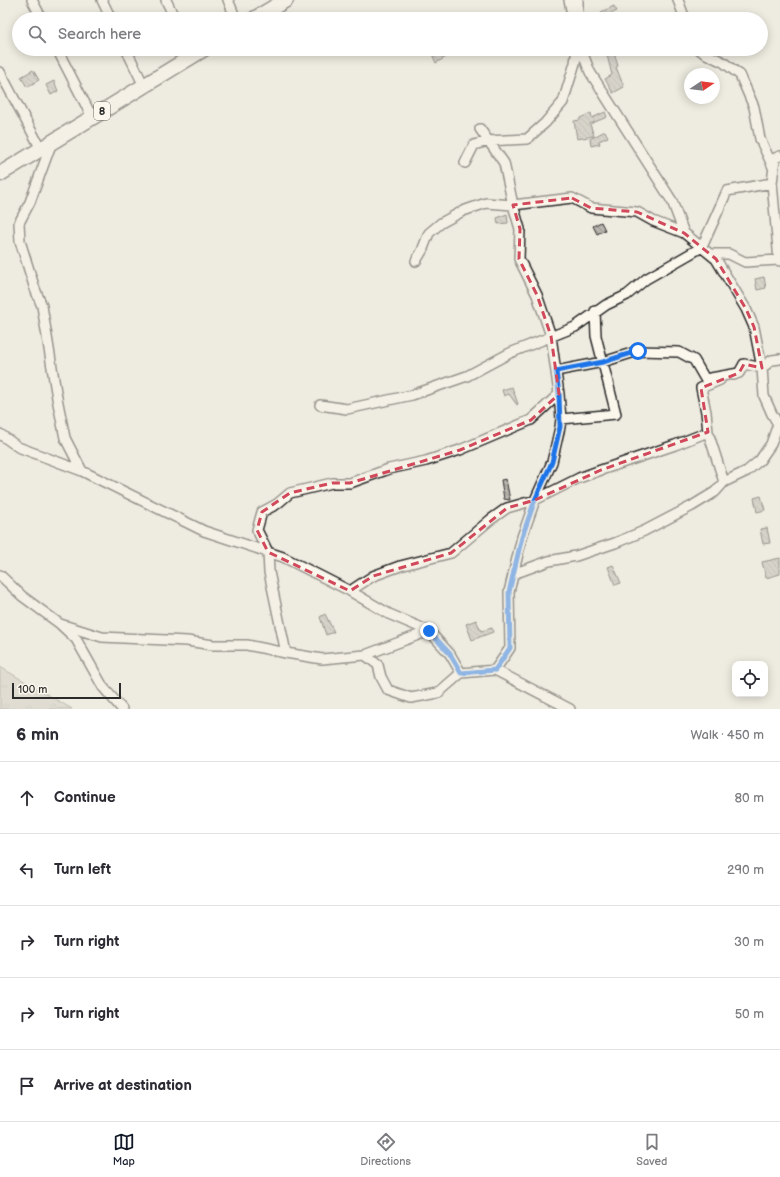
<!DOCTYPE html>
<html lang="en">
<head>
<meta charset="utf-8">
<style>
	:root { --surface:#fff; --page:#f2f2f3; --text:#2b2b33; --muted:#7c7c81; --line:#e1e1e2; --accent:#111827 }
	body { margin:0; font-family:"Balsamiq Sans",sans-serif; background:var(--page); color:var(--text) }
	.controls { position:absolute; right:12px; bottom:12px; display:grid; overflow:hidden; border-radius:8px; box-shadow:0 2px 10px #0003 }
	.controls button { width:36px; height:36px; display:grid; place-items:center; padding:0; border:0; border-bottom:1px solid var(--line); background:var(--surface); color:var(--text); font:20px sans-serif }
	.compass { position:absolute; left:684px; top:68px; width:36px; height:36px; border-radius:50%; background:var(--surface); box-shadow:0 2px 10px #0003; rotate:77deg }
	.scale { position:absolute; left:12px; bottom:10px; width:109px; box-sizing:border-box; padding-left:4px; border:2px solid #2b2b2b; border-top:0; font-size:11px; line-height:14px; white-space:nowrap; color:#2b2b2b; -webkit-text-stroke:3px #fbf7ec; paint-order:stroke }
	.stop { position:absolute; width:12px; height:12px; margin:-9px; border:3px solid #1a73e8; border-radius:50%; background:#fff }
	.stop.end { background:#1a73e8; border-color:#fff; box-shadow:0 1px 4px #0008 }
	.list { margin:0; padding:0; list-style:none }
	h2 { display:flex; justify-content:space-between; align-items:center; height:52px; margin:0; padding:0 16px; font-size:17px }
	h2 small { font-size:13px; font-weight:400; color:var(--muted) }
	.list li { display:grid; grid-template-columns:26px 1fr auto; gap:12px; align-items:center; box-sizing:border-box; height:72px; padding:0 16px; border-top:1px solid var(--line) }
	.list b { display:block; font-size:15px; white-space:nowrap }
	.list em { font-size:13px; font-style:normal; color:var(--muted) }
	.icon { flex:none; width:22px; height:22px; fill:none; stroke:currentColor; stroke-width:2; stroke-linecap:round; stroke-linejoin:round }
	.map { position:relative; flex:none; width:780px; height:709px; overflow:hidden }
	.search { position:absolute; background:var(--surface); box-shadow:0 2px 10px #0003; left:12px; right:12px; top:12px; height:44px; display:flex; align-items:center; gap:10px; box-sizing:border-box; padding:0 14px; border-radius:22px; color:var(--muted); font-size:15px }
	.sheet { height:412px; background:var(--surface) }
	nav { display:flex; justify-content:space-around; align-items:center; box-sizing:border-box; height:56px; border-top:1px solid var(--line); background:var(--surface); font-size:11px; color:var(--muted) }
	nav a { display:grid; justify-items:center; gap:2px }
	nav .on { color:var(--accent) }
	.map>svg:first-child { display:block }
</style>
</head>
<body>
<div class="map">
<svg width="780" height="709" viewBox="0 0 780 709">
	<defs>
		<pattern id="grass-tufts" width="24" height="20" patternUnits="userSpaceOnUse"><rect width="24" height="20" fill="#cecbc2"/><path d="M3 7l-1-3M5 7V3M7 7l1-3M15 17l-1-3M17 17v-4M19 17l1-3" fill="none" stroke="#b1aea7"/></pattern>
		<pattern id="building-back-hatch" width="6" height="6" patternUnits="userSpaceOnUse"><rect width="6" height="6" fill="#b8b5ae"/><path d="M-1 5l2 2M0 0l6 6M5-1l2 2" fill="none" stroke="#96938e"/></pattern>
	</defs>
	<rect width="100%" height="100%" fill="#eeebe0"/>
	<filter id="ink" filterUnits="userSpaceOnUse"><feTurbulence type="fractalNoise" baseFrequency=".025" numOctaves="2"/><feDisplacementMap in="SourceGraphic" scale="8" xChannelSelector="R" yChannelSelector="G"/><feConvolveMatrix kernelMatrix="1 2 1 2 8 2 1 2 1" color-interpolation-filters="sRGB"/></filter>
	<g filter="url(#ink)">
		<path fill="url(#grass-tufts)" stroke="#7c7b76" d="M0 667 72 709H0Z"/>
		<path fill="url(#building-back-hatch)" stroke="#2b2b2b" d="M614 6 617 11 603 17 601 12Z
			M442 49 446 57 436 63 432 54Z
			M614 53 618 66 616 67 624 87 613 93 605 79 612 75 607 55Z
			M33 70 39 80 27 87 21 77Z
			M54 81 58 91 51 95 46 85Z
			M605 112 607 117 590 124 594 136 577 139 574 121 580 120V118L591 113 592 118Z
			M605 131 608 137 599 141 600 144 591 146 590 139Z
			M507 214 508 223 498 224 497 218Z
			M601 222 605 230 597 234 593 226Z
			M764 277 766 288 757 290 755 279Z
			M512 387 518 404 517 405 509 394 504 396 502 390Z
			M506 479 510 500 504 499 501 480Z
			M761 496 765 510 757 512 754 498Z
			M767 528 770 543 763 544 760 529Z
			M780 558V574L766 578 762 562Z
			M613 565 621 583 615 585 608 567Z
			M325 614 334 632 326 635 320 617Z
			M476 620 481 631 492 628 493 632 472 640 466 624Z"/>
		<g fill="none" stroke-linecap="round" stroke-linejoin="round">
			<defs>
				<path id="minor" d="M32 0 42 19
					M102 0 111 19
					M166 0 175 19
					M228 0 236 19
					M569 0 573 19
					M578 0V19
					M678 0 685 19
					M57 49 92 117
					M126 49 144 86
					M699 49 704 53 723 62 740 75 754 107 760 139 773 167
					M0 72 41 149
					M480 129 504 163 513 205 520 229 519 259 537 295 551 336 559 394 561 419 560 427 552 462 535 500 522 537 509 592 510 648 495 670
					M52 142 30 202 19 223 20 241 35 289 42 306 57 398 65 438 82 471
					M465 163 474 145 488 141 527 139 545 123 563 102 575 63 577 49
					M772 183 779 260
					M710 254H729L745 262 779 260 780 261
					M416 261 422 251 429 233 441 223 463 211 486 203 513 205 572 198 591 208 637 212 653 221 684 233
					M556 371 603 362 638 351 679 352 694 360 705 379 739 373
					M734 375 739 373 744 364 762 368 772 360 780 359
					M720 380 701 388 706 412 708 432 724 482
					M320 405 347 409 412 395 467 376 510 353 575 327 606 305 627 295 646 279 702 247 727 191 772 183 775 158 780 156
					M561 419 616 414 596 336 595 311
					M0 434 18 447 82 471 204 531 283 557 350 591 389 614 429 631 450 654 461 673 495 670 570 709
					M513 574 549 561 576 556 615 543 644 531 692 506 715 492 724 482 747 471 760 460 771 444 778 424 772 414 764 396 762 368 754 327 746 309 716 259 684 233 672 201 590 72 581 49
					M0 575 22 596 60 624 76 639 103 687 122 709
					M350 591 373 576 400 566 451 553 490 520 507 508 535 500 579 478 601 470 675 445 708 432
					M60 624 102 637 187 641 213 645H247L286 653 322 659 365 655 429 631
					M286 653 269 572 268 552 257 530 262 512 277 504 290 493 332 483H350L389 469 426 461 460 450 531 420 559 394
					M365 655 378 665 381 677 388 690 411 698 438 693 461 673"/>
				<path id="primary" d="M254 19 286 0
					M0 174 204 49"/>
			</defs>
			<use href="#minor" stroke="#2b2b2b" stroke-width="12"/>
			<use href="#primary" stroke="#2b2b2b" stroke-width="17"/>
			<use href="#minor" stroke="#fbf7ec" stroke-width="9"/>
			<use href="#primary" stroke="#fbf7ec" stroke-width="14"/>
		</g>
	</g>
	<g fill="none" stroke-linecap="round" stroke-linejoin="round" filter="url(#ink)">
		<path stroke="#1a73e8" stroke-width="5" d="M429 631 450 654 461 673 495 670 510 648 509 592 522 537 535 500 552 462 560 427 559 394 556 371 603 362 638 351"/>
	</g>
	<path d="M0 0H780V709H0ZM572 198 591 208 637 212 684 233 716 259 746 309 754 327 762 368 744 364 739 373 701 388 708 432 601 470 535 500 507 508 451 553 373 576 350 591 268 552 257 530 262 512 290 493 332 483H350L460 450 531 420 559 394 551 336 537 295 519 259 520 229 513 205Z" fill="#eeebe0" fill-opacity=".55" fill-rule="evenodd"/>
	<path fill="none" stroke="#d1495b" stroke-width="3" stroke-dasharray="8 5" stroke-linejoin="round" d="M572 198 591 208 637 212 684 233 716 259 746 309 754 327 762 368 744 364 739 373 701 388 708 432 601 470 535 500 507 508 451 553 373 576 350 591 268 552 257 530 262 512 290 493 332 483H350L460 450 531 420 559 394 551 336 537 295 519 259 520 229 513 205Z"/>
	<g text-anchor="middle" stroke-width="3.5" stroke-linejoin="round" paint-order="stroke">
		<rect fill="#fbf7ec" stroke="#696865" stroke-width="1" x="94" y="102" width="16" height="18" rx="3"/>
		<g font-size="11" font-weight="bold" fill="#2b2b2b">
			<text x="102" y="115">8</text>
		</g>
	</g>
</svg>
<div class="controls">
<button><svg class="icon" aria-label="locate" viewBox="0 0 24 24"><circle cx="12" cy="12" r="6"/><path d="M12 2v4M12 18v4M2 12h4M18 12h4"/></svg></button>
</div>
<svg class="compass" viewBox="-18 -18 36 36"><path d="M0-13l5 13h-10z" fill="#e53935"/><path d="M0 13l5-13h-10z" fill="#7c7c81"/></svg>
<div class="scale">100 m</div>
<div class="stop" style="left:638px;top:351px"></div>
<div class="stop end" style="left:429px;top:631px"></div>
<div class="search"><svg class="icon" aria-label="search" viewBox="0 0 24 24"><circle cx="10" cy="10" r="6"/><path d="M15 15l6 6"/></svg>Search here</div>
</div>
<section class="sheet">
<h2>6 min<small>Walk · 450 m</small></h2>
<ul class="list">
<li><svg class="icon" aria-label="ahead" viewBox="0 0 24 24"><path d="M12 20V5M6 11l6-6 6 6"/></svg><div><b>Continue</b></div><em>80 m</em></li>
<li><svg class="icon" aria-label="left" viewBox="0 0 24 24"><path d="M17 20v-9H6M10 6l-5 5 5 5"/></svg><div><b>Turn left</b></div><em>290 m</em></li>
<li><svg class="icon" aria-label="right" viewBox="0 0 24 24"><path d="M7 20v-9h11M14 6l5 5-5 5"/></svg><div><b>Turn right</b></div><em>30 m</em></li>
<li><svg class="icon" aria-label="right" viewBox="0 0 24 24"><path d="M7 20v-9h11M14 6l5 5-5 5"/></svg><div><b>Turn right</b></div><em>50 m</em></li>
<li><svg class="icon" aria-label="arrive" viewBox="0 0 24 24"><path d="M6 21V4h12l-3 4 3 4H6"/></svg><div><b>Arrive at destination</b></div></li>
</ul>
</section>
<nav>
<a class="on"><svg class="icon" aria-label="map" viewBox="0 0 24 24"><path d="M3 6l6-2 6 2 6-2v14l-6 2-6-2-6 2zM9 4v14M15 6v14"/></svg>Map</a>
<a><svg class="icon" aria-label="directions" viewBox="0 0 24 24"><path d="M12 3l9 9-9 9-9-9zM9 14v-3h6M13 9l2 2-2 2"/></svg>Directions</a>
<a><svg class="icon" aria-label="saved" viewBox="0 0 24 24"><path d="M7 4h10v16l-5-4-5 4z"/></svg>Saved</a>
</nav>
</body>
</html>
